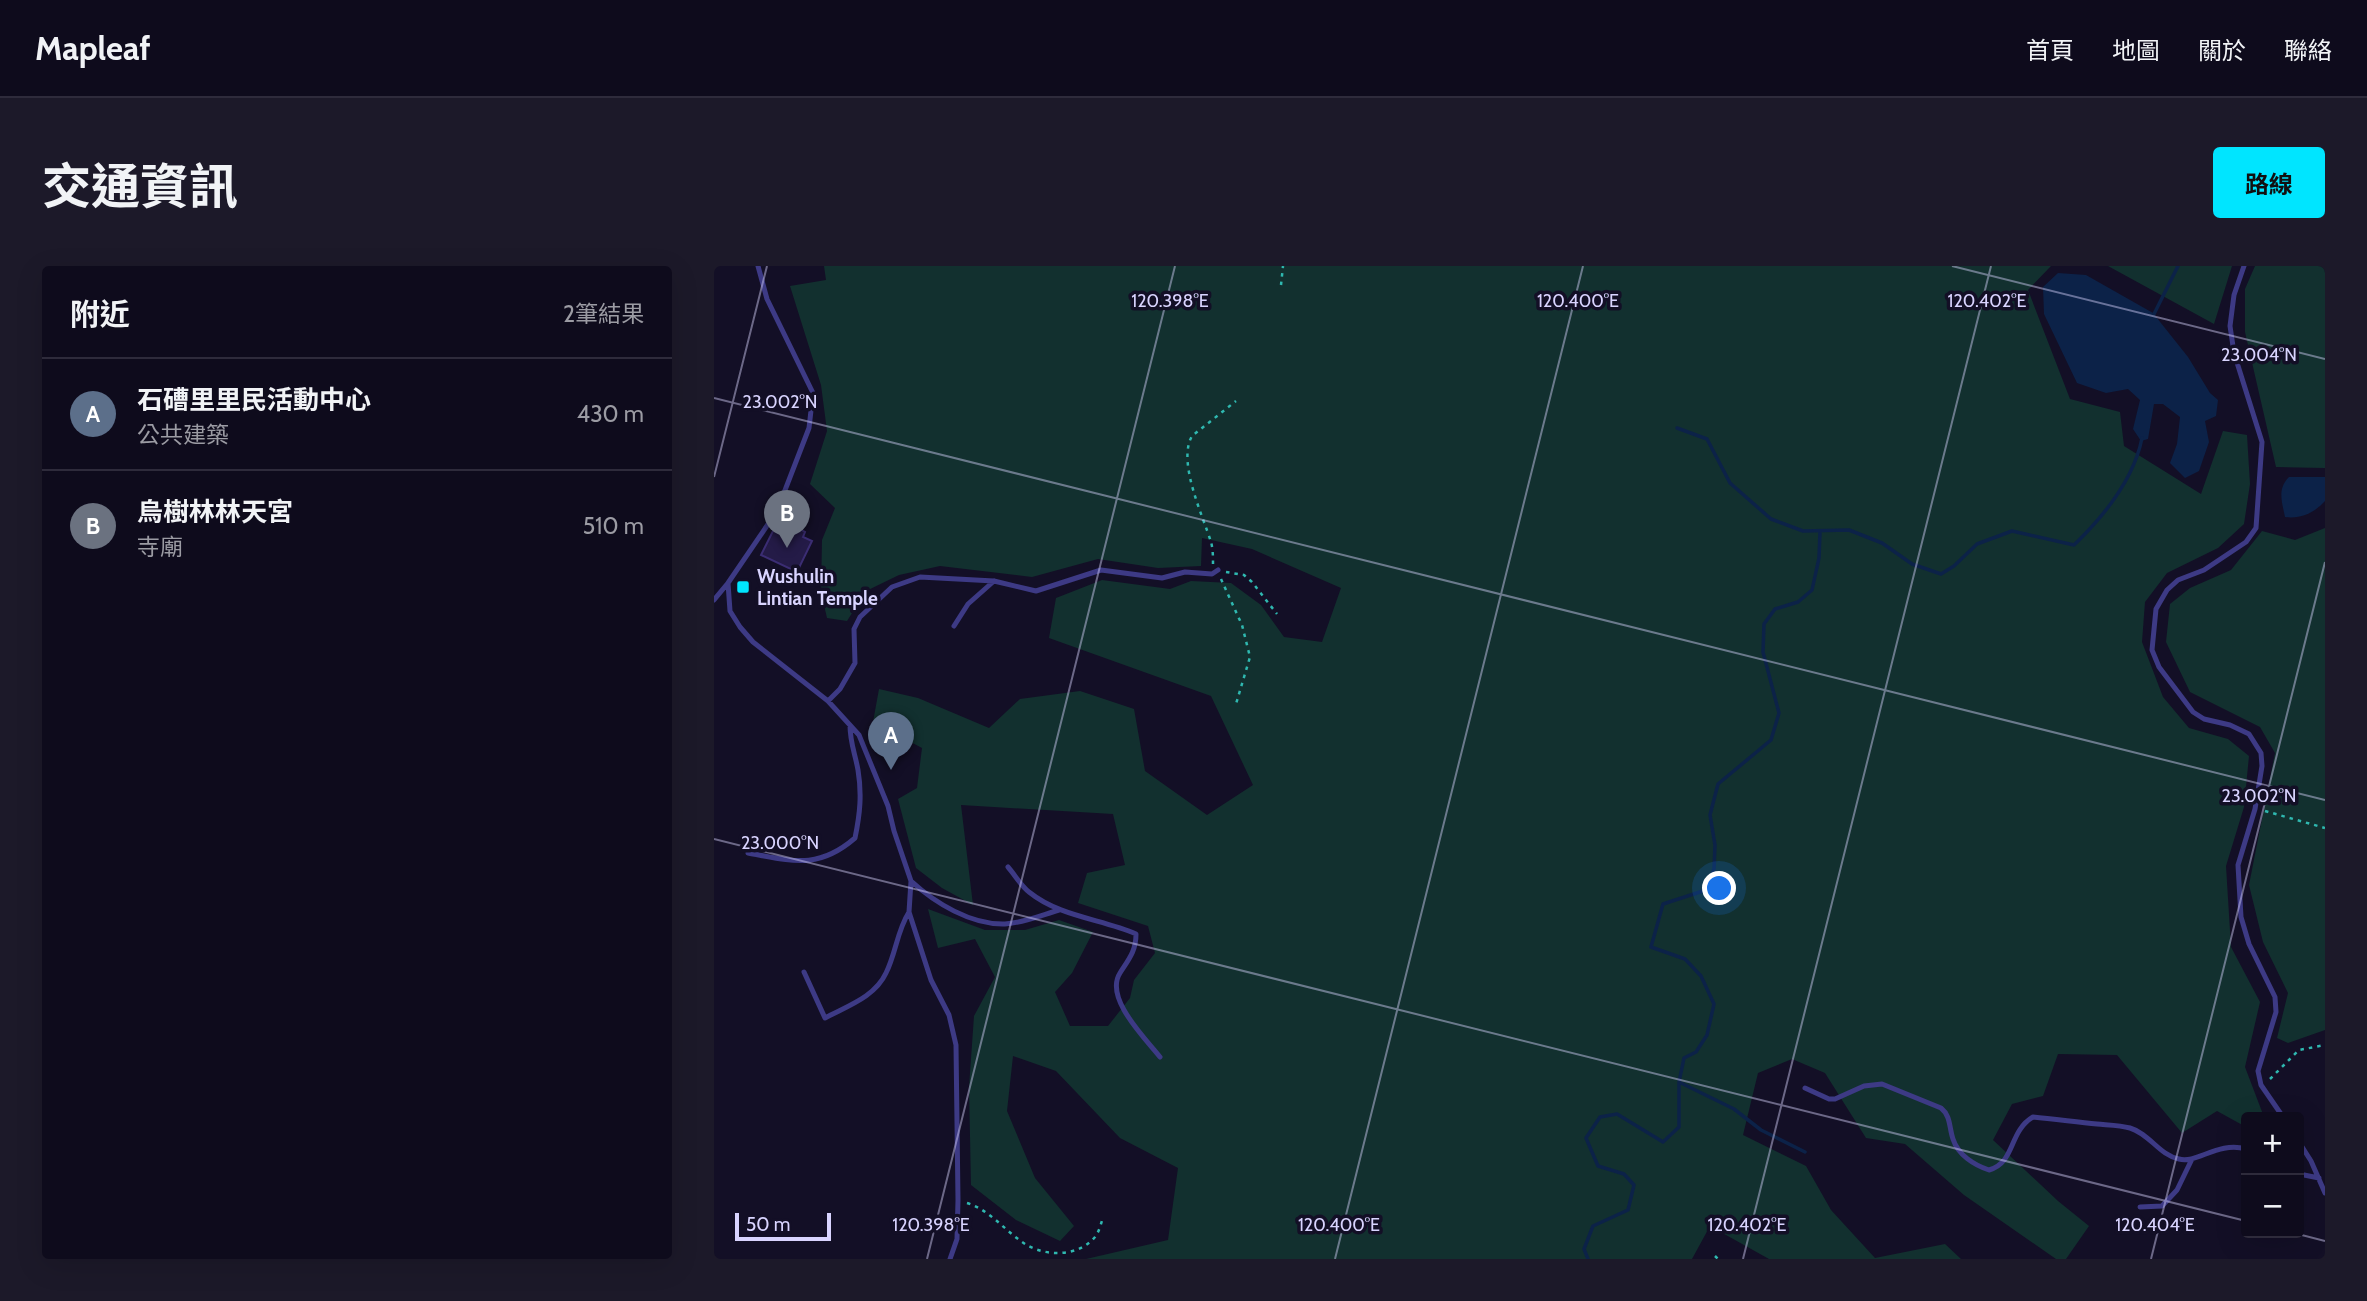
<!DOCTYPE html>
<html lang="zh-TW">
<head>
<meta charset="utf-8">
<style>
	:root { --surface:#0e0b1c; --page:#1c1929; --text:#f1f3f6; --muted:#9b9ba3; --line:#2e2b3b; --accent:#00e5ff }
	body { margin:0; font-family:Cabin,"Noto Sans TC",sans-serif; background:var(--page); color:var(--text) }
	.controls { position:absolute; right:21px; bottom:21px; display:grid; overflow:hidden; border-radius:7px; box-shadow:0 7px 28px #0002 }
	.controls button { width:63px; height:63px; display:grid; place-items:center; padding:0; border:0; border-bottom:2px solid var(--line); background:var(--surface); color:var(--text); font:35px sans-serif }
	.scale { position:absolute; left:21px; bottom:18px; width:96px; box-sizing:border-box; padding-left:7px; border:4px solid #d9d4ff; border-top:0; font-size:19px; line-height:24px; white-space:nowrap; color:#d9d4ff; -webkit-text-stroke:5px #130f26; paint-order:stroke }
	.you { position:absolute; left:1006px; top:623px; width:24px; height:24px; margin:-18px; border:5px solid #fff; border-radius:50%; background:#1a73e8; box-shadow:0 0 0 10px #1a73e833 }
	.badge { display:grid; place-items:center; width:46px; height:46px; border-radius:50%; background:var(--accent); color:#fff; font-size:23px; font-weight:700 }
	.pin { position:absolute; translate:-50% -58px; filter:drop-shadow(0 2px 4px #0008) }
	.pin::after { content:''; position:absolute; top:37px; width:24px; height:21px; background:inherit; clip-path:polygon(0 0,100% 0,50% 100%) }
	.list { margin:0; padding:0; list-style:none }
	h2 { display:flex; justify-content:space-between; align-items:center; height:91px; margin:0; padding:0 28px; font-size:30px }
	h2 small { font-size:23px; font-weight:400; color:var(--muted) }
	.list li { display:grid; grid-template-columns:46px 1fr auto; gap:21px; align-items:center; box-sizing:border-box; height:112px; padding:0 28px; border-top:2px solid var(--line) }
	.list b { display:block; font-size:26px; white-space:nowrap }
	.list p { margin:0; font-size:23px; white-space:nowrap; color:var(--muted) }
	.list em { font-size:23px; font-style:normal; color:var(--muted) }
	.map { position:relative; flex:none; width:1611px; height:993px; overflow:hidden; border-radius:7px }
	header { display:flex; align-items:center; gap:42px; box-sizing:border-box; height:98px; padding:0 35px; background:var(--surface); border-bottom:2px solid var(--line) }
	header strong { font-size:33px }
	nav { display:flex; gap:38px; margin-inline-start:auto; font-size:24px }
	.intro { display:flex; align-items:center; justify-content:space-between; box-sizing:border-box; height:168px; padding:0 42px }
	h1 { margin:0; font-size:49px }
	.button { padding:18px 32px; border-radius:7px; background:var(--accent); color:#111; font-size:24px; font-weight:700 }
	main { display:flex; gap:42px; padding:0 42px }
	aside { flex:1; background:var(--surface); border-radius:7px; box-shadow:0 7px 28px #0002 }
	.map>svg:first-child { display:block }
</style>
</head>
<body>
<header>
<strong>Mapleaf</strong>
<nav><a>首頁</a><a>地圖</a><a>關於</a><a>聯絡</a></nav>
</header>
<div class="intro"><h1>交通資訊</h1><a class="button">路線</a></div>
<main>
<aside>
<h2>附近<small>2筆結果</small></h2>
<ul class="list">
<li><span class="badge" style="background:#5c6f8a">A</span><div><b>石𥕢里里民活動中心</b><p>公共建築</p></div><em>430 m</em></li>
<li><span class="badge" style="background:#6b7280">B</span><div><b>烏樹林林天宮</b><p>寺廟</p></div><em>510 m</em></li>
</ul>
</aside>
<div class="map">
<svg width="1611" height="993" viewBox="0 0 1611 993">
	<rect width="100%" height="100%" fill="#130f26"/>
	<path fill="#12302f" d="M110 0H1337L1314 24 1356 133 1406 146 1410 180 1487 228 1509 165 1533 169 1536 218 1530 258 1504 282 1453 307 1431 336 1428 376 1449 431 1475 462 1514 473 1535 490 1530 541 1512 600 1517 681 1546 736 1531 801 1550 851H1532V861L1503 845 1468 867 1403 789 1344 788 1329 830 1298 838 1279 874 1344 935 1375 960 1352 993H1342L1250 929 1191 878 1152 872 1111 807 1078 793 1044 807 1029 869 1092 900 1117 944 1161 992 1231 978 1247 993H1055L996 960 978 993H372L454 974 464 902 406 872 342 805 299 790 293 845 321 912 360 960 346 975 302 954 257 919 255 821 260 750 281 711 261 673 224 682 214 643 271 664H311L345 654 379 666 358 707 341 726 356 760H394L416 732 420 714 441 687 434 660 364 637 373 607 411 599 399 548 247 539 259 639 228 622 202 602 184 533 203 522 208 482 159 456 165 423 204 432 275 462 306 433 366 425 420 443 431 505 493 549 539 519 497 430 335 372 342 332 388 314 456 323 477 315 517 317 547 339 570 371 608 376 627 322 538 283 488 272 487 300 444 302 384 293 318 311 226 300 185 309 152 325 133 355 113 352 107 326 108 274 121 242 96 218 113 165 107 119 76 20 112 14Z
		M1389 0H1518L1500 58 1394 0Z
		M1541 0H1611V202L1562 201 1531 66V23Z
		M1611 262V764L1574 777 1563 772 1574 727 1549 676 1535 619 1561 487 1546 461 1476 426 1452 376 1456 338 1476 322 1517 304 1548 265 1581 274Z"/>
	<path fill="#0c2248" d="M1344 7 1372 9 1439 47 1474 91 1496 127 1504 134 1502 150 1491 155 1495 176 1485 205 1471 212 1456 197 1463 178 1466 151 1449 138H1440L1434 173 1427 175 1419 163 1426 134 1414 123 1392 127 1363 117 1330 48 1329 21Z
		M1575 211H1611V235C1600 247 1587 253 1571 251 1568 236 1563 223 1575 211Z"/>
	<g fill="none" stroke-linecap="round" stroke-linejoin="round">
		<path stroke="#0c2248" stroke-width="3.5" d="M1439 50 1464 0
			M963 162 993 173 1016 217 1057 253 1089 265 1135 264 1168 277 1198 298 1227 308 1240 300 1263 278 1298 265 1360 279C1389 251 1420 213 1428 172
			M965 816 1020 843 1047 864 1091 886
			M874 993 870 983 879 960 914 944 920 919 910 908 884 900 872 872 886 851 903 848 949 876 965 861V816L970 792 982 786 993 769 1000 738 987 710 971 693 937 681 949 638 992 624 1000 603 1001 579 996 549 1004 518 1057 474 1065 447 1049 386 1050 358 1061 343 1084 336 1098 324 1105 292 1106 266"/>
	</g>
	<path fill="#241b47" stroke="#3b2d73" stroke-width="2" d="M73 256 91 266 89 271 98 275 83 306 47 289 63 257 71 261Z"/>
	<g fill="none" stroke-linecap="round" stroke-linejoin="round">
		<path stroke="#2fb8b0" stroke-width="2.5" stroke-dasharray="3.5 5" stroke-linecap="butt" d="M567 19 569 0
			M499 298C499 291 499 283 497 276 489 250 463 196 478 170L522 135
			M512 306 530 309 538 316 563 348
			M507 313 528 359 536 391 522 438
			M1551 545 1611 562
			M1556 813 1585 784 1611 779
			M253 937C276 944 291 965 311 978 332 991 364 991 381 971 385 966 387 958 389 951
			M1001 990 1004 993"/>
		<path stroke="#3d3a85" stroke-width="5" d="M44 0 53 33 99 127 95 162 63 245 14 317 16 345 26 361 39 376 114 435 145 469 174 540 180 565 197 615 195 646 217 714 235 749 242 779 244 934 243 973 236 993
			M1530 0 1520 29 1516 60 1520 87 1548 176 1542 262 1532 276 1490 304 1464 314 1453 324 1442 343 1438 384 1445 401 1479 446 1490 453 1516 459 1535 468 1547 487 1548 500 1541 543 1524 599 1527 651 1535 678 1561 731 1562 746 1544 805 1547 819 1569 851
			M0 334 14 317
			M240 360 254 338 280 315
			M114 435 126 423 141 397 140 363 146 351 178 321 206 311 280 315 322 325 387 304 448 312 471 306 498 308 504 304
			M34 587C78 595 104 604 141 572 146 548 148 528 144 504 141 487 136 477 136 459
			M294 601C301 609 307 620 315 626 346 651 388 653 422 668 422 685 415 693 406 707 390 732 431 772 446 791
			M197 615C221 637 257 659 291 658 309 657 328 649 345 644
			M90 706 111 752C133 740 161 731 172 707 182 687 183 665 195 646
			M1091 822 1115 833H1121L1150 820 1168 818 1227 842C1237 850 1235 862 1239 873 1244 889 1260 899 1275 904 1302 896 1294 866 1319 851 1341 853 1362 856 1383 858 1394 859 1406 859 1416 862 1436 868 1445 889 1465 893 1483 898 1504 875 1532 883
			M1585 876 1597 895 1611 927
			M1585 908 1605 912
			M1426 941 1448 940 1463 924 1478 893"/>
	</g>
	<path fill="none" stroke="#d9d4ff" stroke-width="2" stroke-opacity="0.45" d="M1238 0 1611 93M0 132 1611 534M0 211 53 0M0 573 1532 955M1580 967 1611 975M213 993 461 0M621 993 869 0M1029 993 1277 0M1437 993 1611 296"/>
	<rect fill="#00e5ff" stroke="#130f26" stroke-width="2.5" x="22" y="314" width="14" height="14" rx="3.5"/>
	<g text-anchor="middle" stroke-width="7" stroke-linejoin="round" paint-order="stroke">
		<g font-size="19" font-weight="bold" fill="#d9d4ff" stroke="#130f26" text-anchor="start">
			<text x="43" y="317">Wushulin<tspan x="43" dy="22">Lintian Temple</tspan></text>
		</g>
	</g>
	<g font-size="18" text-anchor="middle" fill="#d9d4ff" stroke="#130f26" stroke-width="7" stroke-linejoin="round" paint-order="stroke">
		<text x="456" y="41">120.398°E</text>
		<text x="864" y="41">120.400°E</text>
		<text x="1273" y="41">120.402°E</text>
		<text x="1545" y="95">23.004°N</text>
		<text x="66" y="142">23.002°N</text>
		<text x="1545" y="536">23.002°N</text>
		<text x="66" y="583">23.000°N</text>
		<text x="217" y="965">120.398°E</text>
		<text x="625" y="965">120.400°E</text>
		<text x="1033" y="965">120.402°E</text>
		<text x="1441" y="965">120.404°E</text>
	</g>
</svg>
<div class="controls">
<button>+</button>
<button>−</button>
</div>
<div class="scale">50 m</div>
<div class="you"></div>
<div class="pin badge" style="left:177px;top:504px;background:#5c6f8a">A</div>
<div class="pin badge" style="left:73px;top:282px;background:#6b7280">B</div>
</div>
</main>
</body>
</html>
